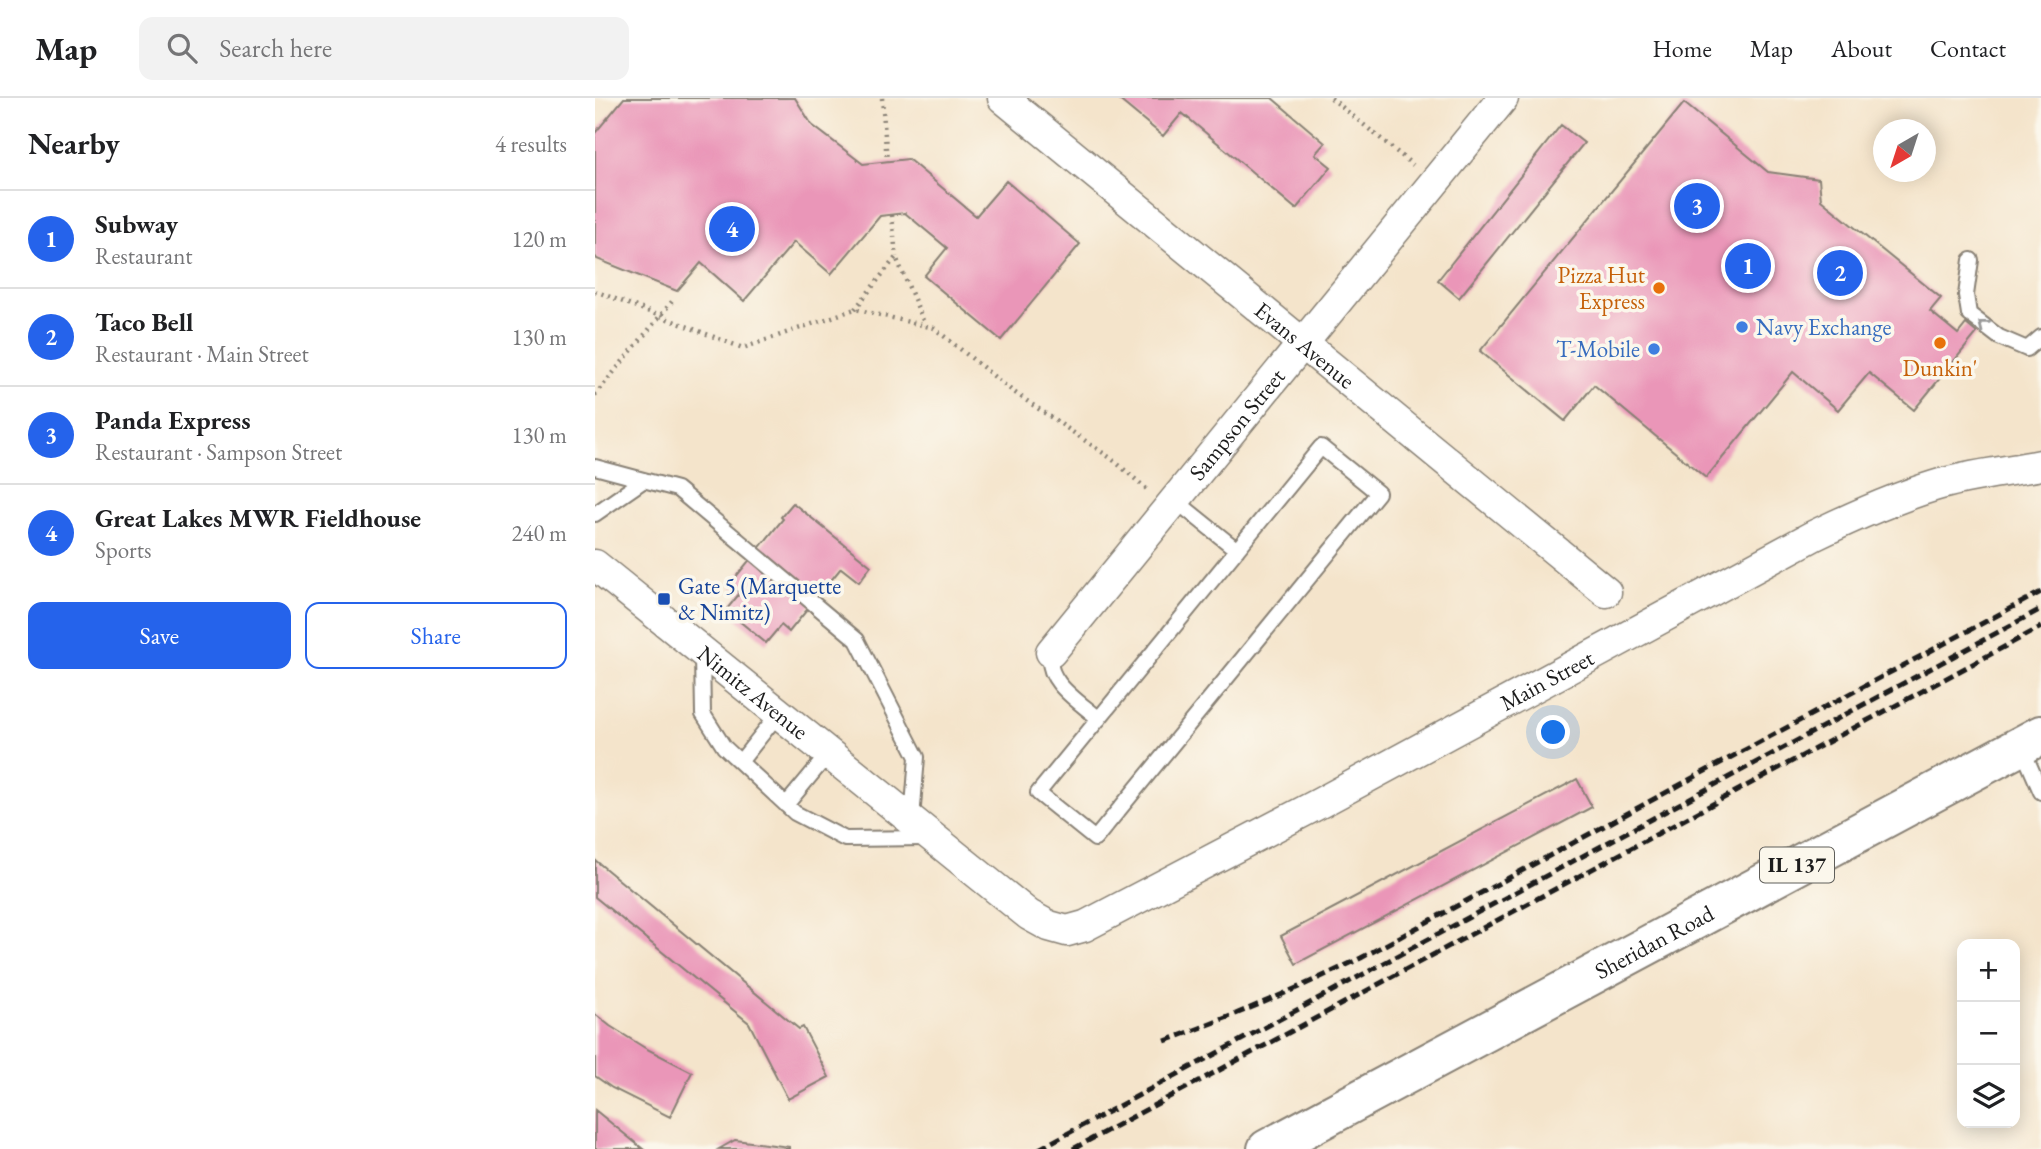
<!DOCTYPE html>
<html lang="en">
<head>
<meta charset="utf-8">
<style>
	:root { --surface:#fff; --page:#f2f2f2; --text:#202124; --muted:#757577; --line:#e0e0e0; --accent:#2563eb }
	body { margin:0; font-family:"EB Garamond",serif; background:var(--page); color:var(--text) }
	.controls { position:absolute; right:21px; bottom:21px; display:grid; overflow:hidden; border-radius:14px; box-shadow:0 4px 18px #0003 }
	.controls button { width:63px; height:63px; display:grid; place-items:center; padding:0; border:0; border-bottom:2px solid var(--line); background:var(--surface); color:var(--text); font:35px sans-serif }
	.compass { position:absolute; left:1278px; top:21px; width:63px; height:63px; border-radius:50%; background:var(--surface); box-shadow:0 4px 18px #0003; rotate:219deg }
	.you { position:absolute; left:959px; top:635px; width:24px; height:24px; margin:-18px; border:5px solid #fff; border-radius:50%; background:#1a73e8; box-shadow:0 0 0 10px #1a73e833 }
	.badge { display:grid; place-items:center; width:46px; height:46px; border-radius:50%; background:var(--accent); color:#fff; font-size:23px; font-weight:700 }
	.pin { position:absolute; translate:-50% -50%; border:4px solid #fff; box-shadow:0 2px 7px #0006 }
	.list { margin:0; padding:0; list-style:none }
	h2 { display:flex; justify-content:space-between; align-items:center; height:91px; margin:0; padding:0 28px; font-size:30px }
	h2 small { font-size:23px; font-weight:400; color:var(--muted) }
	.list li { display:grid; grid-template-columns:46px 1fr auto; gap:21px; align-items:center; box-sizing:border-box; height:98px; padding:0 28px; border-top:2px solid var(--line) }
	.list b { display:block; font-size:26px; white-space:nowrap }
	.list p { margin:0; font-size:23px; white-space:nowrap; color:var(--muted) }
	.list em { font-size:23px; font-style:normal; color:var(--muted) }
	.actions { display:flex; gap:14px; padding:21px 28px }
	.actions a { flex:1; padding:16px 0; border:2px solid var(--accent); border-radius:14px; text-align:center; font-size:24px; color:var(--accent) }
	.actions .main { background:var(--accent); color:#fff }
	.icon { flex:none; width:38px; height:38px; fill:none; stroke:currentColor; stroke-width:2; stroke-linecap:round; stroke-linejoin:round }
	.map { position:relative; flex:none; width:1446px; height:1051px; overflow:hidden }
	header { display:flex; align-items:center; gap:42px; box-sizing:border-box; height:98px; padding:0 35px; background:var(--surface); border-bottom:2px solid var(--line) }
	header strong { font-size:33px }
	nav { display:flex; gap:38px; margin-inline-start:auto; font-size:24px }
	.search { width:490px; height:63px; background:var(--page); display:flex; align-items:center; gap:18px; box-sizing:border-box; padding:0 24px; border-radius:14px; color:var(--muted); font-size:26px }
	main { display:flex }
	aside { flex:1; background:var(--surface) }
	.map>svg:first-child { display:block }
</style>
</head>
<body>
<header>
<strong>Map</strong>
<div class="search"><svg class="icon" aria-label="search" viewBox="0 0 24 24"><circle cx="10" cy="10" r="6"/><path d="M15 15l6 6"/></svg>Search here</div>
<nav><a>Home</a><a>Map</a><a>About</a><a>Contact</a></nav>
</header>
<main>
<aside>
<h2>Nearby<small>4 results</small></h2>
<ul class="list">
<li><span class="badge">1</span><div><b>Subway</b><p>Restaurant</p></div><em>120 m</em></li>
<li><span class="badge">2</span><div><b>Taco Bell</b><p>Restaurant · Main Street</p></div><em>130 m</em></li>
<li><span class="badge">3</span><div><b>Panda Express</b><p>Restaurant · Sampson Street</p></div><em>130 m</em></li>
<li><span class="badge">4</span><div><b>Great Lakes MWR Fieldhouse</b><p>Sports</p></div><em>240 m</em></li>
</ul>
<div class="actions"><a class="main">Save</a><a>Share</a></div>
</aside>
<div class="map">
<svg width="1446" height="1051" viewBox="0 0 1446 1051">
	<rect width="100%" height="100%" fill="#fbf7ec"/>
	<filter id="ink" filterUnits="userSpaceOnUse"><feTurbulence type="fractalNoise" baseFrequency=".0143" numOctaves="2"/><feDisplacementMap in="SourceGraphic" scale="14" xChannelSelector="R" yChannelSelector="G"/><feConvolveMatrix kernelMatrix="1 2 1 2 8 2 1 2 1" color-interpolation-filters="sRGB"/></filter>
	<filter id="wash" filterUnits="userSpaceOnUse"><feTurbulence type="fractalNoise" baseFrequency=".00686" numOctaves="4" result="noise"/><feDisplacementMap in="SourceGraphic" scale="28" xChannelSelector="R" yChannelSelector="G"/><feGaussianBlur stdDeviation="1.57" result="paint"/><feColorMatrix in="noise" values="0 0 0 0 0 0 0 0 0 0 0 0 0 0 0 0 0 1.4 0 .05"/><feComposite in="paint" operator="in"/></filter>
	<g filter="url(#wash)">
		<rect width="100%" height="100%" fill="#f4e4cb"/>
		<g id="blocks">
			<path fill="#ea96b8" d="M29 0H200L217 27 268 66 313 61 381 118 411 83 485 146 406 242 329 178 352 150 310 115 285 118 236 176 199 144 149 203 106 165 82 193 2 161 0 158V35Z
				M522 0H677L730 45 720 56 736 69 701 111 587 15 568 38Z
				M1089 5 1173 74 1224 81 1226 102 1346 200 1335 213 1363 236 1371 226 1382 235 1319 312 1274 275 1243 312 1198 274 1111 380 999 287 970 323 885 253Z
				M966 27 989 45 864 200 843 182Z
				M198 405 276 468 264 484 246 470 194 534 186 527 171 545 131 512 145 495 135 486 188 421 186 419Z
				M982 681 997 709 701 866 686 838Z
				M0 762 204 931 208 929 234 979 193 1001 154 925 0 799Z
				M0 916 15 928 50 950 97 974 75 1019 17 990 0 978Z
				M0 1012 48 1051H0Z
				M140 1042 194 1049V1051H124Z"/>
		</g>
	</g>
	<g filter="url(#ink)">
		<use href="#blocks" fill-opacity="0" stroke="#888074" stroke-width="2"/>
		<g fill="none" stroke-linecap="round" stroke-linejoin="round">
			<defs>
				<path id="lane" d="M1376 162 1371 197 1374 216 1404 239 1432 251 1446 239
					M726 349 783 395 500 741 443 695Z
					M0 369 82 391 262 542 322 659 317 721
					M580 402 642 452
					M0 416 49 382
					M456 554C448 583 485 604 504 621
					M107 557 108 616 129 649 200 715 250 741 332 740
					M1426 648 1446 694
					M145 664 184 615
					M191 707 234 655"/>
				<g id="street">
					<path id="s1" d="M408 0 1011 494"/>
					<path id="s2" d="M0 467 434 817 454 828 472 833 490 828 725 705 1218 438C1257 419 1297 401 1339 388 1374 377 1410 374 1446 367"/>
					<path id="s3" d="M456 554 908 0"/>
				</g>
				<g id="highway">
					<path id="s4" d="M672 1051 1446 637"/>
				</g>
			</defs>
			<use href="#lane" stroke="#888074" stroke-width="18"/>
			<use href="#street" stroke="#888074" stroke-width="33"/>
			<use href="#highway" stroke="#888074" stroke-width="42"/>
			<path stroke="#888074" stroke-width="4.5" stroke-dasharray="2 5" stroke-linecap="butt" d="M287 0 292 63
				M736 0 818 67
				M297 117 301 159
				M0 193 148 250 260 211 339 230 416 292 517 361 554 393
				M260 211 301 159 330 227
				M0 297 79 201"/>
			<use href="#lane" stroke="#fff" stroke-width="14"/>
			<use href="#street" stroke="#fff" stroke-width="30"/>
			<use href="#highway" stroke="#fff" stroke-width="38"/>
			<path stroke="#1c1c1c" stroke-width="5" stroke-dasharray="10 5" stroke-linecap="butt" d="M570 943C637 919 702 891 766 860L1129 663 1446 494
				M444 1051 1446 511
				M478 1051 1446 529"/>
		</g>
		<defs><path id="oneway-chevron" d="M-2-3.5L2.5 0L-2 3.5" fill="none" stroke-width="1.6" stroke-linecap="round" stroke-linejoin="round" transform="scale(1.75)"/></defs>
		<use stroke="#999" href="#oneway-chevron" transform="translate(1388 227) rotate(-142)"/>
	</g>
	<g fill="#e8710a" stroke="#fbf7ec" stroke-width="2.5">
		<circle cx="1064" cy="190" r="7"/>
		<circle cx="1345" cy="245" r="7"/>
	</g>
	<g fill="#3f7fe0" stroke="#fbf7ec" stroke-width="2.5">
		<circle cx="1147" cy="229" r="7"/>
		<circle cx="1059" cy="251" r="7"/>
	</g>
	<rect fill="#1a4fb4" stroke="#fbf7ec" stroke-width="2.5" x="62" y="494" width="14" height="14" rx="3.5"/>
	<g text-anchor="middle" stroke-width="7" stroke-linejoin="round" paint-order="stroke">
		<rect fill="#fbf7ec" stroke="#5f5e5a" stroke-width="2" x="1165" y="749.5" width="74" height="35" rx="5"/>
		<g font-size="21" font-weight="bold" fill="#1c1c1c">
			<text x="1202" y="774">IL 137</text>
		</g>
		<g font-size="23" fill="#c56008" stroke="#fbf7ec" text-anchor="end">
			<text x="1050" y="185">Pizza Hut<tspan x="1050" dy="26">Express</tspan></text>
			<text x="1345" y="278" text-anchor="middle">Dunkin'</text>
		</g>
		<g font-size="23" fill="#366cbe" stroke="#fbf7ec" text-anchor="start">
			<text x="1161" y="237">Navy Exchange</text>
			<text x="1045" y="259" text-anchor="end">T-Mobile</text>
		</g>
		<g font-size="23" fill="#1c1c1c" stroke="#fbf7ec">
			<text dy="8" stroke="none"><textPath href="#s1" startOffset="390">Evans Avenue</textPath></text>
			<text dy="8" stroke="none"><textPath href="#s3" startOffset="294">Sampson Street</textPath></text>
			<text dy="8" stroke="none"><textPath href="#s2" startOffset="1141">Main Street</textPath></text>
			<text dy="8" stroke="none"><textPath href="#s2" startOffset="203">Nimitz Avenue</textPath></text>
			<text dy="8" stroke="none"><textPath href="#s4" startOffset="439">Sheridan Road</textPath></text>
		</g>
		<g font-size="23" fill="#164399" stroke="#fbf7ec" text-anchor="start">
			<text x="83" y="496">Gate 5 (Marquette<tspan x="83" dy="26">&amp; Nimitz)</tspan></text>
		</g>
	</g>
</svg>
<div class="controls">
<button>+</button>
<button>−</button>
<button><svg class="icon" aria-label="layers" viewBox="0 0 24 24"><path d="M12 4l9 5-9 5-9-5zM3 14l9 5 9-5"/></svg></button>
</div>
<svg class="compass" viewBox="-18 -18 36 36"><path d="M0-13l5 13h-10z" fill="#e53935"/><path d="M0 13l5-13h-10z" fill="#757577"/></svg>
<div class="you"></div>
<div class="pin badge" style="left:1153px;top:168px">1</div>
<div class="pin badge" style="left:1245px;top:175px">2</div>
<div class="pin badge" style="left:1102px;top:108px">3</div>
<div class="pin badge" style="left:137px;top:131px">4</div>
</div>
</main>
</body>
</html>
